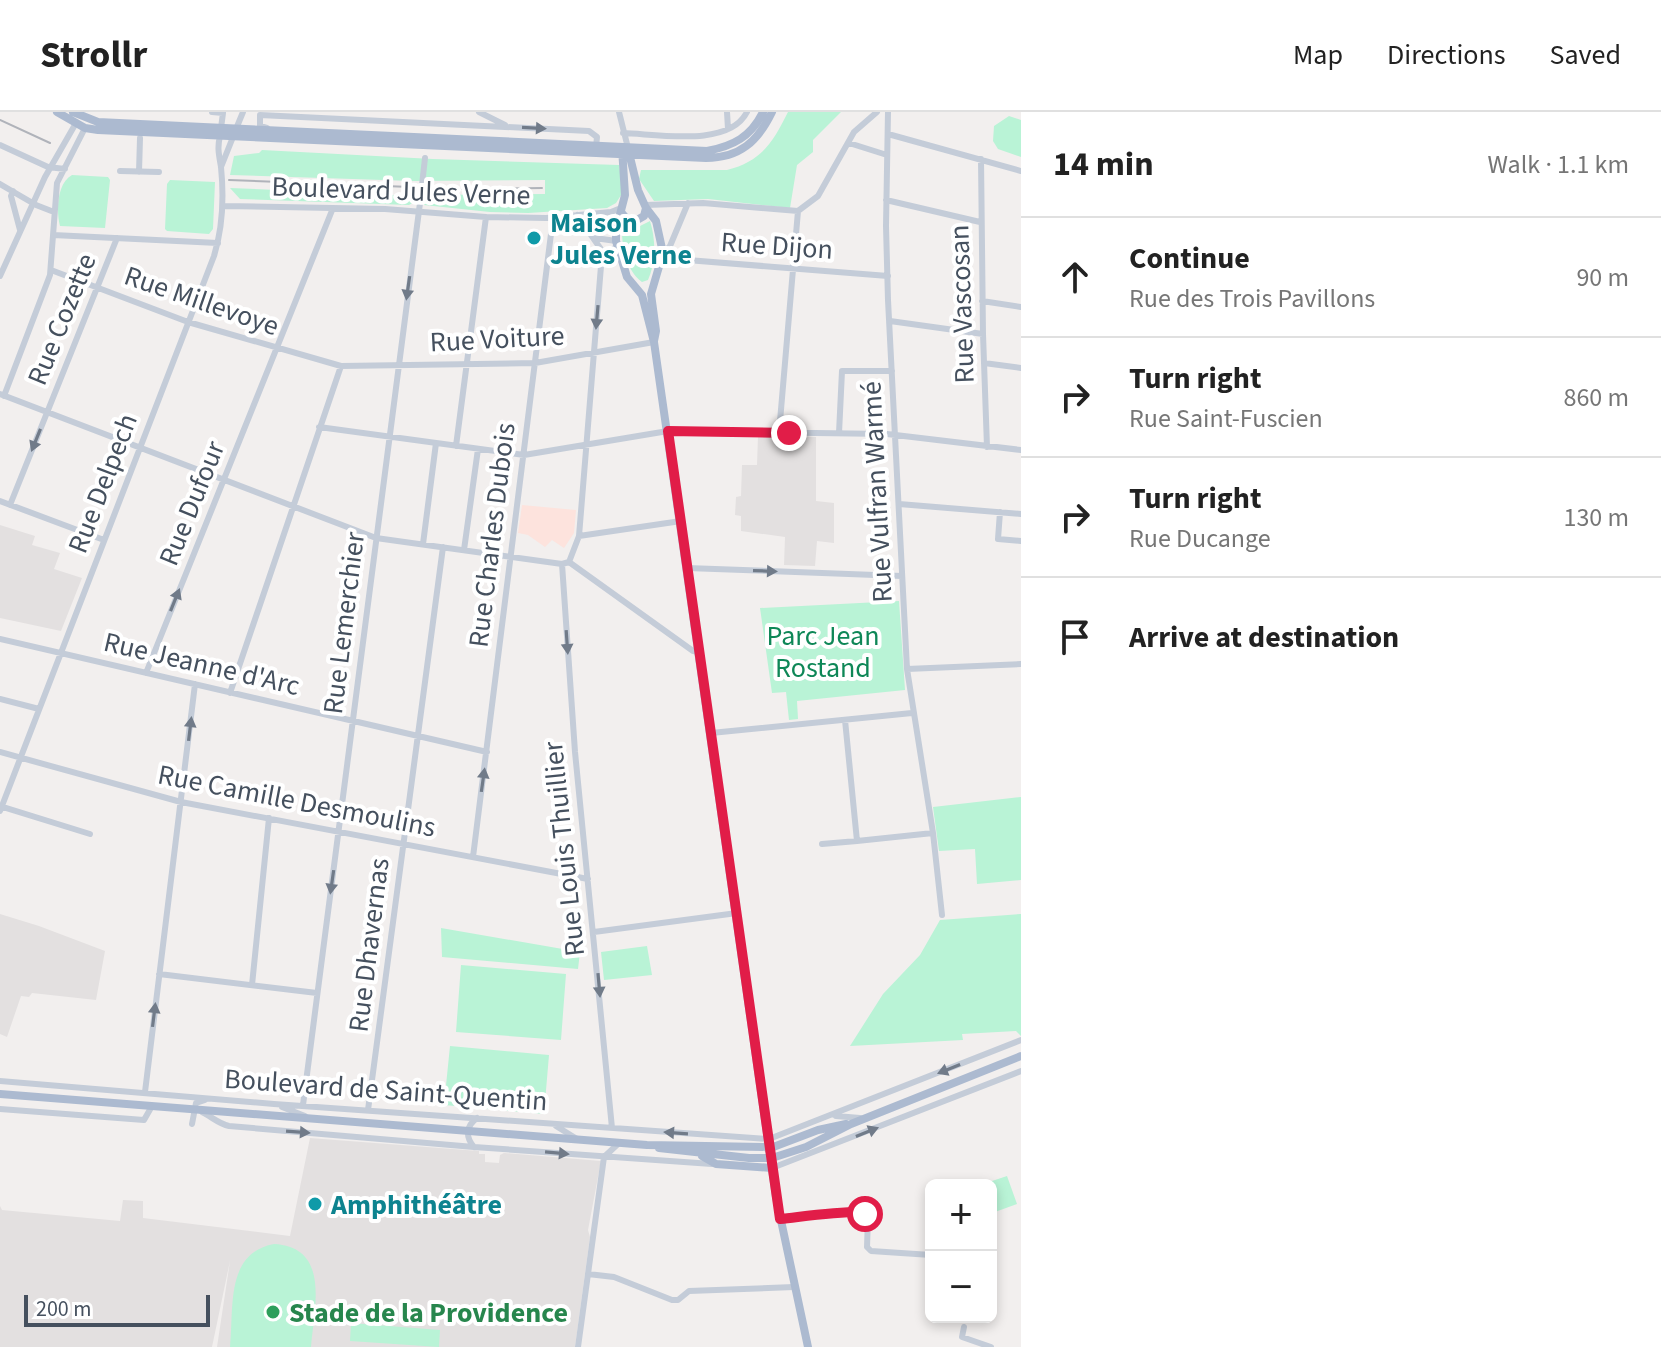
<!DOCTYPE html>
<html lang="en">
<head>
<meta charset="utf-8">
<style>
	:root { --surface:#fff; --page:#f6f6f6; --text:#222; --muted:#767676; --line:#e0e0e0 }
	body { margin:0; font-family:"Source Sans 3",sans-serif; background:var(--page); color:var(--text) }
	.controls { position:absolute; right:24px; bottom:24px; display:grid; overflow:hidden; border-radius:12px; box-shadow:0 4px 12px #0003 }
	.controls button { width:72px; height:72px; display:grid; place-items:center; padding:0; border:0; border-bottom:2px solid var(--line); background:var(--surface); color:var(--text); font:40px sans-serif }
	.scale { position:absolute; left:24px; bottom:20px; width:186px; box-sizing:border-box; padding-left:8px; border:4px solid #45505e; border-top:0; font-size:22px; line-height:28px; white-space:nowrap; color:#45505e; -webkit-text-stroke:6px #fff; paint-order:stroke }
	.stop { position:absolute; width:24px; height:24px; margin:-18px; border:6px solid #e11d48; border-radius:50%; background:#fff }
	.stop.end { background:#e11d48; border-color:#fff; box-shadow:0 2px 8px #0008 }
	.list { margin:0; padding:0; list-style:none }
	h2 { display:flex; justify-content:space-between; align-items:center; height:104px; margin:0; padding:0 32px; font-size:34px }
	h2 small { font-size:26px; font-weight:400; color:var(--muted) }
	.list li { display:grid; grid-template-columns:52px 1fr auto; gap:24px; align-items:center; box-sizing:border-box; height:120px; padding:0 32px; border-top:2px solid var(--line) }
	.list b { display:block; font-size:30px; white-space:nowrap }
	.list p { margin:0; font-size:26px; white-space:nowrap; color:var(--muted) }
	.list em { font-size:26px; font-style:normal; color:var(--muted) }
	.icon { flex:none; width:44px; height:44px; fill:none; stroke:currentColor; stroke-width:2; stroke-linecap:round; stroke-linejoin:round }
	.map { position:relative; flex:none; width:1021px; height:1235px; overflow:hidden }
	header { display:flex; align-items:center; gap:48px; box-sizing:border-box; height:112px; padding:0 40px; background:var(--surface); border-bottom:2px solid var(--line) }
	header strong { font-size:38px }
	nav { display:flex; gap:44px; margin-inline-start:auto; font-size:28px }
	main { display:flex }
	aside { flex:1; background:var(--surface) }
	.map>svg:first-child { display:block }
</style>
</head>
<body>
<header>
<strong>Strollr</strong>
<nav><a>Map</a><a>Directions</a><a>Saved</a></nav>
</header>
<main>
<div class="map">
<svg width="1021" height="1235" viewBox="0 0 1021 1235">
	<rect width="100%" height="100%" fill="#f2efee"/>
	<path fill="#e3e0e0" d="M758 324H769L774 330 783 331 791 325H816V389L834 391V431L817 429 815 454 784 453 785 425 741 419V404L735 403 736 385 741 384 742 353H757Z
		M0 413 35 424 32 433 60 441 54 457 82 466 61 519 0 506Z
		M0 802 39 814 105 839 96 888 32 881 29 885 21 884 7 925 0 922Z
		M310 1026 479 1039V1042H485V1050L499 1051 500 1043 504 1041 601 1049 588 1118 590 1125 575 1235H217L230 1149 212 1235H0V1094L2 1098 120 1109 123 1088 143 1089V1106L290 1124Z"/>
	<path fill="#fde3dd" d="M522 393 576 398 574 421 564 436 552 428 545 435 528 423 518 421Z"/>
	<path fill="#b9f3d6" d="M788 0H841L813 28V40L797 53 790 96 708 87 654 89 639 67 641 58H727C762 49 773 30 788 0Z
		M1009 4 1021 8V45L998 37 993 29 994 14Z
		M262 38 433 47 619 53 623 80 616 91 607 96 528 101 490 100 424 93 428 83 545 82V68L413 69 230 63 234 44 259 41Z
		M72 63 108 65 110 68 105 116 60 114C56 99 57 71 72 63Z
		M170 68 215 70 213 117 209 122 167 119 165 117 167 72Z
		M230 76 416 84 414 90 409 93 240 87Z
		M650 109C656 128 656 150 648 168L642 170C626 159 621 132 622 113L640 114Z
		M899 489 905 578 797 589 798 607 789 608 786 580 772 581 760 496Z
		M1021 685V768L977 772 975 737 939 739 933 695Z
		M1021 802V924L1016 919 962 922 963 928 850 934 883 882 920 843 940 808Z
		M441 816 580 840 578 857 442 845Z
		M647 834 652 863 604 868 601 840Z
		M461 853 566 862 561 928 456 920Z
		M450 934 549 943 544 1002 444 993Z
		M1007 1064 1017 1092 995 1100 991 1087V1073L986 1071Z
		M274 1132C331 1135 314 1196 311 1235H230C234 1196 225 1141 274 1132Z
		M351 1211 440 1218 439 1235 350 1229Z"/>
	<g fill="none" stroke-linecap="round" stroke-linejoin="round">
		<path stroke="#c4ccd8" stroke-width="6" d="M212 0 223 1 221 16
			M479 0 505 13
			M619 0 628 36
			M727 0 728 17
			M888 0 886 114 888 188 907 557 933 721 942 803
			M267 16 260 14V3L589 19 597 25 596 35
			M236 17 243 0
			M623 21C657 22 729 36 747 0
			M888 22 1021 59
			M849 31 887 43
			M0 33 48 55 65 57
			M981 47 983 222 987 335
			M221 55 233 25
			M120 59 159 60
			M139 60 140 26
			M0 72 36 93 54 100
			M13 79 11 84 20 118
			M886 88 980 110
			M646 93 703 91 798 99 818 84 854 20 877 0
			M223 94 385 97 486 105 546 106 611 100 621 96
			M577 103 605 143
			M53 123 218 131
			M595 126 616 129
			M663 141 670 134 688 91
			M662 146 888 164
			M51 158 188 210 341 254 535 251 654 230
			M0 164 45 65 76 11
			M982 189 1021 195
			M890 209 983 222
			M984 251 1021 256
			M0 282 376 426 562 452 569 450 579 424 601 154 603 145 617 134
			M4 284 50 163 57 71 85 16
			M319 315 524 343 668 319 887 322 1021 338
			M779 321 798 99
			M839 321 842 259H892
			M456 334 486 105
			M0 389 104 428
			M899 392 1021 402
			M10 393 117 126
			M1000 400 998 427 1021 429
			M579 424 681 409
			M423 432 436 331
			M464 438 478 337
			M569 450 693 539 699 540
			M562 452 575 640 612 1016
			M687 456 902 464
			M0 527 487 640
			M907 557 1021 552
			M146 561 333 96
			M230 581 341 254
			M0 587 39 597
			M845 608 857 729 933 721
			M711 621 912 601
			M0 640 181 690 588 767
			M0 694 90 722
			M0 699 214 144C223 115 224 85 221 55 219 43 217 36 220 24
			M822 732 857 729
			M473 745 553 106
			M594 820 737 801
			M159 862 317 881
			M252 873 269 706
			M0 969 274 992 769 1027 1021 928
			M145 980 195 572
			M303 993 420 91
			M282 995 305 1004
			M0 997 144 1008 152 994
			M368 998 443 435
			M202 1000C212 1005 219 1012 229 1014L474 1035 712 1052
			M836 1004 860 1006
			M192 1012 196 991 205 988
			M556 1014 577 1027
			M474 1035C465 1025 466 1014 477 1006
			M772 1056 1021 959
			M780 1107C807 1104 833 1100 860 1100L868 1106 867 1135 871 1139 931 1143
			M588 1162 614 1165 672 1188H678L689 1179 794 1175
			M964 1215 962 1225 991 1235
			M578 1235 604 1045 619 1031"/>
		<path stroke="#acbad0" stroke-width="8" d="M57 0 85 16 98 18 706 46C740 46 758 29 772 0
			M73 0 98 10 707 39C733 34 751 25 763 0
			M622 36 625 83 616 118V129L627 165 642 183 654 230 776 1085 808 1235
			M629 41 638 78 646 96 656 109 663 141 651 182 656 219 654 229
			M621 100 626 106 637 108 644 104 646 96
			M0 982 647 1033 770 1035
			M659 1036 749 1046H772L806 1035 851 1012 1021 944
			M768 1037 818 1018 846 1012
			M702 1044 716 1052 772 1056"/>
		<path stroke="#b0b3ba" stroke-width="2" d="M0 8 50 31
			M229 68 463 77 542 76"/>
		<path stroke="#c4ccd8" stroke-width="6" d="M420 91 425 46"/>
	</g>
	<defs><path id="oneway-solid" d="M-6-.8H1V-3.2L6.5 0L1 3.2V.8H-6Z" transform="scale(2)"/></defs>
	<g fill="#717b89">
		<use href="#oneway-solid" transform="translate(534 16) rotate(3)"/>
		<use href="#oneway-solid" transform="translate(408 176) rotate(98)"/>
		<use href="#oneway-solid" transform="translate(597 205) rotate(95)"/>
		<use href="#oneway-solid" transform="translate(36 328) rotate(112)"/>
		<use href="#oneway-solid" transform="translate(765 459) rotate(2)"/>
		<use href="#oneway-solid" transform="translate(175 488) rotate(-68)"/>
		<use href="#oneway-solid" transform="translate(567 530) rotate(86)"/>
		<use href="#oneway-solid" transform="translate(190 617) rotate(-83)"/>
		<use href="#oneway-solid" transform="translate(483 668) rotate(-82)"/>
		<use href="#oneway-solid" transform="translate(332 770) rotate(98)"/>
		<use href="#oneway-solid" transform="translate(599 873) rotate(85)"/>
		<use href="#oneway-solid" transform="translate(154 903) rotate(-83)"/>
		<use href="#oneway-solid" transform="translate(949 957) rotate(158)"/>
		<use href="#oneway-solid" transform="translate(298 1020) rotate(4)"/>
		<use href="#oneway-solid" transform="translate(867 1020) rotate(-22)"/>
		<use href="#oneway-solid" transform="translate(676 1021) rotate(-176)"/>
		<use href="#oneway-solid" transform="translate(557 1041) rotate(5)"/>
	</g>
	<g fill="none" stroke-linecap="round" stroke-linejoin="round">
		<path stroke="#e11d48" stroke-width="10" d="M789 321 668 319 780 1107C807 1104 832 1100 860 1100L865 1102"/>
	</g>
	<g fill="#0f9aa8" stroke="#fff" stroke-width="3">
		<circle cx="534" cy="126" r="8"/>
		<circle cx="315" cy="1092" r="8"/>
	</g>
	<circle fill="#2e9e5b" stroke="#fff" stroke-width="3" cx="273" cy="1200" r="8"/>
	<g text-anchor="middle" stroke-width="8" stroke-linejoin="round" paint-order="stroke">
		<g font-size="28" fill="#45505e" stroke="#fff">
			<text transform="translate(401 78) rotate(2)" y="10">Boulevard Jules Verne</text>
			<text transform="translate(777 133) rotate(4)" y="10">Rue Dijon</text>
			<text transform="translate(202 188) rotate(19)" y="10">Rue Millevoye</text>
			<text transform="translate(961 192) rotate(-92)" y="10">Rue Vascosan</text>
			<text transform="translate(61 207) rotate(-68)" y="10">Rue Cozette</text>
			<text transform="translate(497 226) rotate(-3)" y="10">Rue Voiture</text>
			<text transform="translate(102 371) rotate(-69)" y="10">Rue Delpech</text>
			<text transform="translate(876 380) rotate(-93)" y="10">Rue Vulfran Warmé</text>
			<text transform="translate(191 391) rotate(-68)" y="10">Rue Dufour</text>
			<text transform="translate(491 423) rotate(-83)" y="10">Rue Charles Dubois</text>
			<text transform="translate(343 511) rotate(-83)" y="10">Rue Lemerchier</text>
			<text transform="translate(202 551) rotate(13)" y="10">Rue Jeanne d'Arc</text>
			<text transform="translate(297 688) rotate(11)" y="10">Rue Camille Desmoulins</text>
			<text transform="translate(563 737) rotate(-96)" y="10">Rue Louis Thuillier</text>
			<text transform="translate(368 833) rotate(-83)" y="10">Rue Dhavernas</text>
			<text transform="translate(386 977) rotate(4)" y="10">Boulevard de Saint-Quentin</text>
		</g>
		<g font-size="28" font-weight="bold" fill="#0d838f" stroke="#fff" text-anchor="start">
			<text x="550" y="120">Maison<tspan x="550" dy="32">Jules Verne</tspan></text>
			<text x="331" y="1102">Amphithéâtre</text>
		</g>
		<g font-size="28" fill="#0e8757" stroke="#fff">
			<text x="823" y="533">Parc Jean<tspan x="823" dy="32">Rostand</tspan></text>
		</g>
		<g font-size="28" font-weight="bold" fill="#27864d" stroke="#fff" text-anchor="start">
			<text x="289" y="1210">Stade de la Providence</text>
		</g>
	</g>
</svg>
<div class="controls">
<button>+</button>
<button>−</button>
</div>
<div class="scale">200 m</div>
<div class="stop" style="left:865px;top:1102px"></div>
<div class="stop end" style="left:789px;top:321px"></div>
</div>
<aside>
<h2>14 min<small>Walk · 1.1 km</small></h2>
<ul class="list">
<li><svg class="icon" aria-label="ahead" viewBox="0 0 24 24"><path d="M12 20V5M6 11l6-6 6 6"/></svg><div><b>Continue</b><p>Rue des Trois Pavillons</p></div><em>90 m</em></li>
<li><svg class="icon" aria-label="right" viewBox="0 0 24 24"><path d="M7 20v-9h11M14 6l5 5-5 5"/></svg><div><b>Turn right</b><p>Rue Saint-Fuscien</p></div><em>860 m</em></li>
<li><svg class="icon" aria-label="right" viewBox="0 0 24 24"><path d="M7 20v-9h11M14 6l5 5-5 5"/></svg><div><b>Turn right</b><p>Rue Ducange</p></div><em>130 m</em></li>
<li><svg class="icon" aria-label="arrive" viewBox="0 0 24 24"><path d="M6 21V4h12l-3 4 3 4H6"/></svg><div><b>Arrive at destination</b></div></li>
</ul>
</aside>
</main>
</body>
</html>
